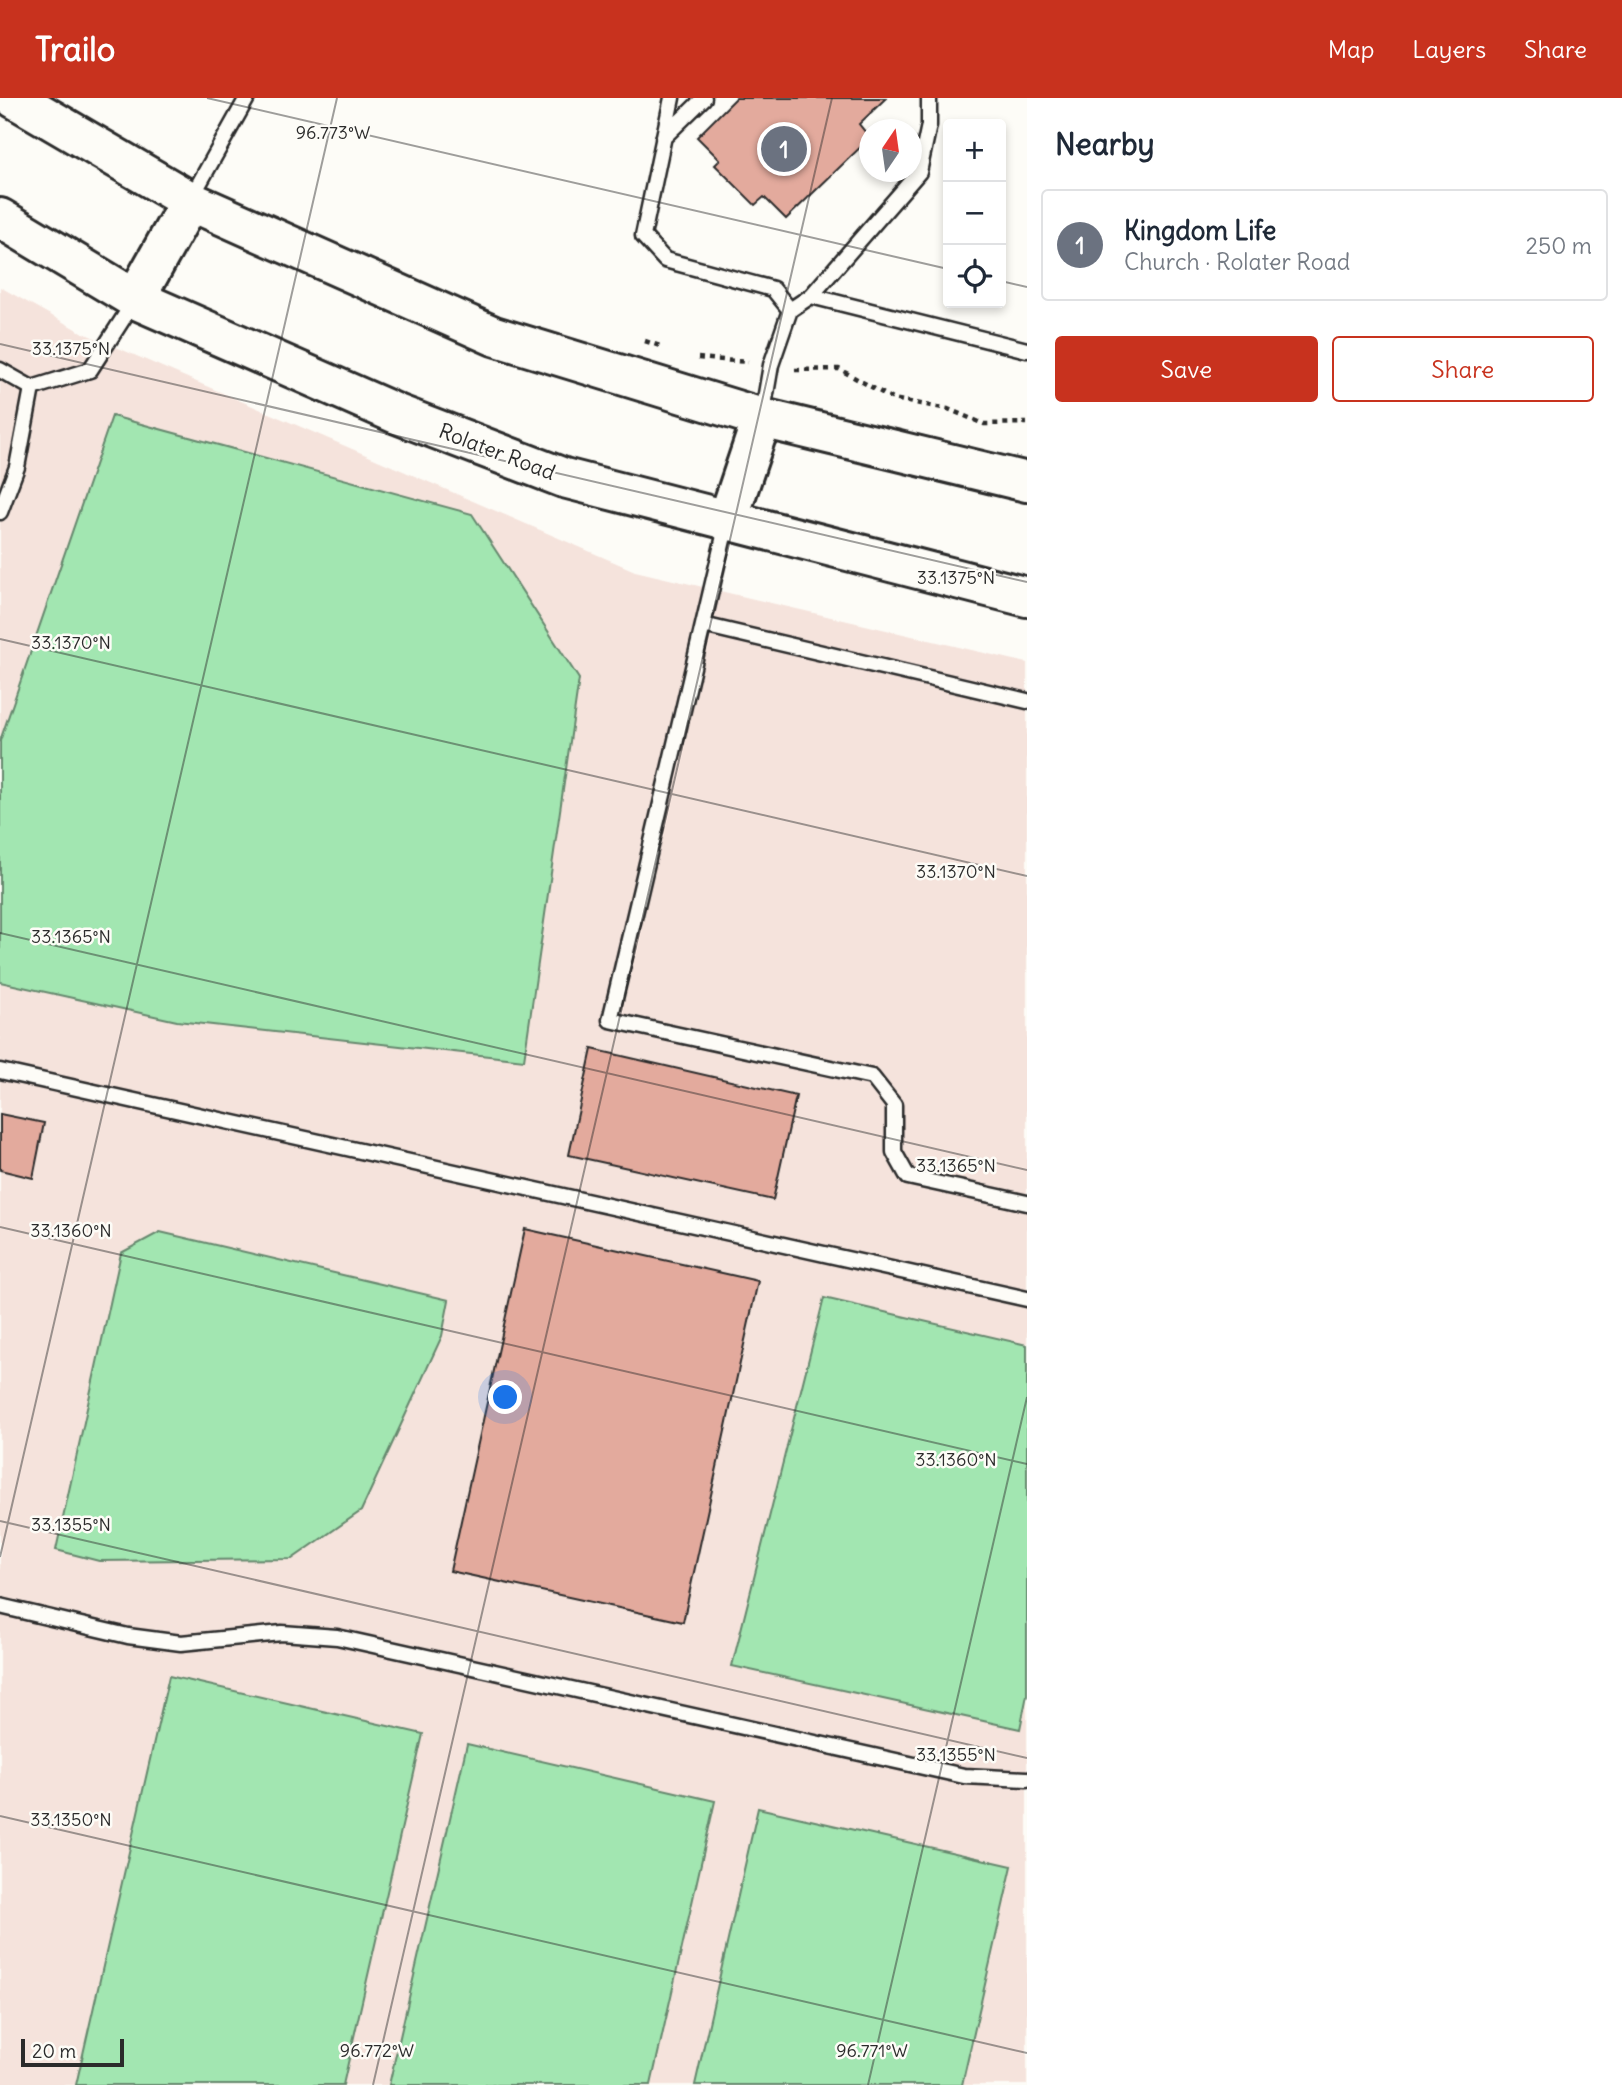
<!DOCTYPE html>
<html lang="en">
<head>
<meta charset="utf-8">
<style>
	:root { --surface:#fff; --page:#f6f6f7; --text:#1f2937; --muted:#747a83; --line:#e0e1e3; --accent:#c8321e }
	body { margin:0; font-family:Delius,sans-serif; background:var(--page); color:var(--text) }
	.controls { position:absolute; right:21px; top:21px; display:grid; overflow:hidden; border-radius:7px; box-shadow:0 4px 10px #0003 }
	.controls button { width:63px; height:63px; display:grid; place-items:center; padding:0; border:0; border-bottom:2px solid var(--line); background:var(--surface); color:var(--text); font:35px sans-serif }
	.compass { position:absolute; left:859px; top:21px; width:63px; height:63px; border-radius:50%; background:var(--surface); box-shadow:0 4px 10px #0003; rotate:13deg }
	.scale { position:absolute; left:21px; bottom:18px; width:103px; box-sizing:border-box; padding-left:7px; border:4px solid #2b2b2b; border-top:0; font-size:19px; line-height:24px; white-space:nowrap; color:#2b2b2b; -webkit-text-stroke:5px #fdfcf7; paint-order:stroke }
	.you { position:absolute; left:506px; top:1300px; width:24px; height:24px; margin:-18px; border:5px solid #fff; border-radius:50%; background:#1a73e8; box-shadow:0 0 0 10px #1a73e833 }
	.badge { display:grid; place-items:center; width:46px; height:46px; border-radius:50%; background:var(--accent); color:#fff; font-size:23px; font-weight:700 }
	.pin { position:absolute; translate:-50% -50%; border:4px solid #fff; box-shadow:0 2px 7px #0006 }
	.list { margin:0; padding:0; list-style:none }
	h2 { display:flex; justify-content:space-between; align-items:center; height:91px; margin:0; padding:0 28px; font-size:30px }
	h2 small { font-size:23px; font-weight:400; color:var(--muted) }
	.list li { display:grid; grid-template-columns:46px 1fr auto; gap:21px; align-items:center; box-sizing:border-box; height:112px; margin:0 14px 14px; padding:0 14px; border:2px solid var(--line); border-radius:7px }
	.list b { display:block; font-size:26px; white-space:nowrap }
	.list p { margin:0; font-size:23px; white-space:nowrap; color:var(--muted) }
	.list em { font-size:23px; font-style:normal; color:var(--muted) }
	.actions { display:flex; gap:14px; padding:21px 28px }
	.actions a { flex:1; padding:16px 0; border:2px solid var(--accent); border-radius:7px; text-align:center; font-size:24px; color:var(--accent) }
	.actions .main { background:var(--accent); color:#fff }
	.icon { flex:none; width:38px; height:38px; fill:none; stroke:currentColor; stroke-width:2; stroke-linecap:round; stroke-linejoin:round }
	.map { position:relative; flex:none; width:1027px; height:1987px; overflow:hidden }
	header { display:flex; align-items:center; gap:42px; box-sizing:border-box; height:98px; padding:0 35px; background:var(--accent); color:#fff }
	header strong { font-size:33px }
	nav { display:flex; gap:38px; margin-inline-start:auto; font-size:24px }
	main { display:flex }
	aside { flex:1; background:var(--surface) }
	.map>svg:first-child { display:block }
</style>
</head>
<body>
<header>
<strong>Trailo</strong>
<nav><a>Map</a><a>Layers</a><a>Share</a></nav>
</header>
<main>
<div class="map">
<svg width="1027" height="1987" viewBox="0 0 1027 1987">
	<rect width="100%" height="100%" fill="#fdfcf7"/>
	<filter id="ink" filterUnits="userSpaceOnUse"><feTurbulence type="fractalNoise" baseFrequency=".0143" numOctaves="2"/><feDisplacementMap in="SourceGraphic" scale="14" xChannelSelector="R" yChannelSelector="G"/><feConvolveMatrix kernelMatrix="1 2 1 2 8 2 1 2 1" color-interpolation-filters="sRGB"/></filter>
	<g filter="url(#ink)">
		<path fill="#f5e3dc" d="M0 189 81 234 635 473 1027 565V1987H0Z"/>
		<path fill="#a2e6b1" stroke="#66886e" stroke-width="2" d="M112 318 472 416 579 581 524 962 177 923 0 884V643Z
			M160 1134 449 1202 442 1238 361 1413 292 1461 99 1463 56 1452 121 1155Z
			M824 1200 1027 1247V1597L1020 1631 732 1568Z
			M169 1578 423 1636 343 1987H76Z
			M467 1646 715 1703 651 1987H389Z
			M758 1710 1012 1768 962 1987H695Z"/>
		<path fill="#e3aa9d" stroke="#2b2b2b" stroke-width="2" d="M736 0H886L859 26 870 40 786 121 764 99 755 107 715 67 720 62 697 39Z
			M592 951 796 998 773 1102 569 1057Z
			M0 1016 44 1025 33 1080 0 1072Z
			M525 1131 758 1183 683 1524 450 1473Z"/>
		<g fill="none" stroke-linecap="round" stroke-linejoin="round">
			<defs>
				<path id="service" d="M672 0 643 138 665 162 773 191 790 212
					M663 40 704 0
					M190 102 247 0
					M811 198 919 74 929 27V0
					M0 272 32 290 90 272 135 202
					M762 319 771 267 790 212 811 198 1027 252
					M0 414 17 369 32 290
					M727 425 610 922 872 979 894 1007V1054L908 1079 1027 1105
					M703 527 1027 603
					M0 973 1027 1201
					M0 1508 128 1538 181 1545 282 1535 337 1539 964 1678 1027 1681"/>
				<path id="secondary" d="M14 0 190 103 494 238 762 320 1027 384
					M0 120 135 201 397 316 564 380 1027 499
					M135 201 190 103
					M727 424 762 320"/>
			</defs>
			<use href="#service" stroke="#2b2b2b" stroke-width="19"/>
			<use href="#secondary" stroke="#2b2b2b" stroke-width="44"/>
			<path stroke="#2b2b2b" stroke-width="4.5" stroke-dasharray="5 5" stroke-linecap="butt" d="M645 243 663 249
				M698 260 748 264
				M795 272 839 271 893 301 948 311 984 326 1027 325"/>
			<use href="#service" stroke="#fdfcf7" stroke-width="14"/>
			<use href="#secondary" stroke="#fdfcf7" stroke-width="38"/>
		</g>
	</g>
	<path fill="none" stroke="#2b2b2b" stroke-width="2" stroke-opacity="0.45" d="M207 0 948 171M1001 183 1027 189M0 246 1027 484M0 541 1027 778M0 835 1027 1072M0 1129 1027 1366M0 1423 1027 1660M0 1459 337 0M0 1718 1027 1955M373 1987 832 0M868 1987 1027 1299"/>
	<g text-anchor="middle" stroke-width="5" stroke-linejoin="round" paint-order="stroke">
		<g font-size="21" fill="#2b2b2b" stroke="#fdfcf7">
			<text transform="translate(497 354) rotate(21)" y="7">Rolater Road</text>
		</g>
	</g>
	<g font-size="18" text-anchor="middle" fill="#2b2b2b" stroke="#fdfcf7" stroke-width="5" stroke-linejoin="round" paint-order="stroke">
		<text x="333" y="41">96.773°W</text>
		<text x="71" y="257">33.1375°N</text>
		<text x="956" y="486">33.1375°N</text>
		<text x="71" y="551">33.1370°N</text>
		<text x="956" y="780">33.1370°N</text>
		<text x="71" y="845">33.1365°N</text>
		<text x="956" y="1074">33.1365°N</text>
		<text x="71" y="1139">33.1360°N</text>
		<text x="956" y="1368">33.1360°N</text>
		<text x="71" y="1433">33.1355°N</text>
		<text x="956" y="1663">33.1355°N</text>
		<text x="71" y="1728">33.1350°N</text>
		<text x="377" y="1959">96.772°W</text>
		<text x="872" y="1959">96.771°W</text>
	</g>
</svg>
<div class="controls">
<button>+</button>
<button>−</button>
<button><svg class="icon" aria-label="locate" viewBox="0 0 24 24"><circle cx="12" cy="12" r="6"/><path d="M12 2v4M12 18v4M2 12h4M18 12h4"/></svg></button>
</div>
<svg class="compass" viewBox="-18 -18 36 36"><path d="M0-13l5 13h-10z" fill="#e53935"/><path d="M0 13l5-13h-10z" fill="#747a83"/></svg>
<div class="scale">20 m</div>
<div class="you"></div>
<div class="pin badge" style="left:784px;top:51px;background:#6b7280">1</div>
</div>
<aside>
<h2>Nearby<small></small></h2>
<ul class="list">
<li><span class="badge" style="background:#6b7280">1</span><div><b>Kingdom Life</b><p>Church · Rolater Road</p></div><em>250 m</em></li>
</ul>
<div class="actions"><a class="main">Save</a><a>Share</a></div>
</aside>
</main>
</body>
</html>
